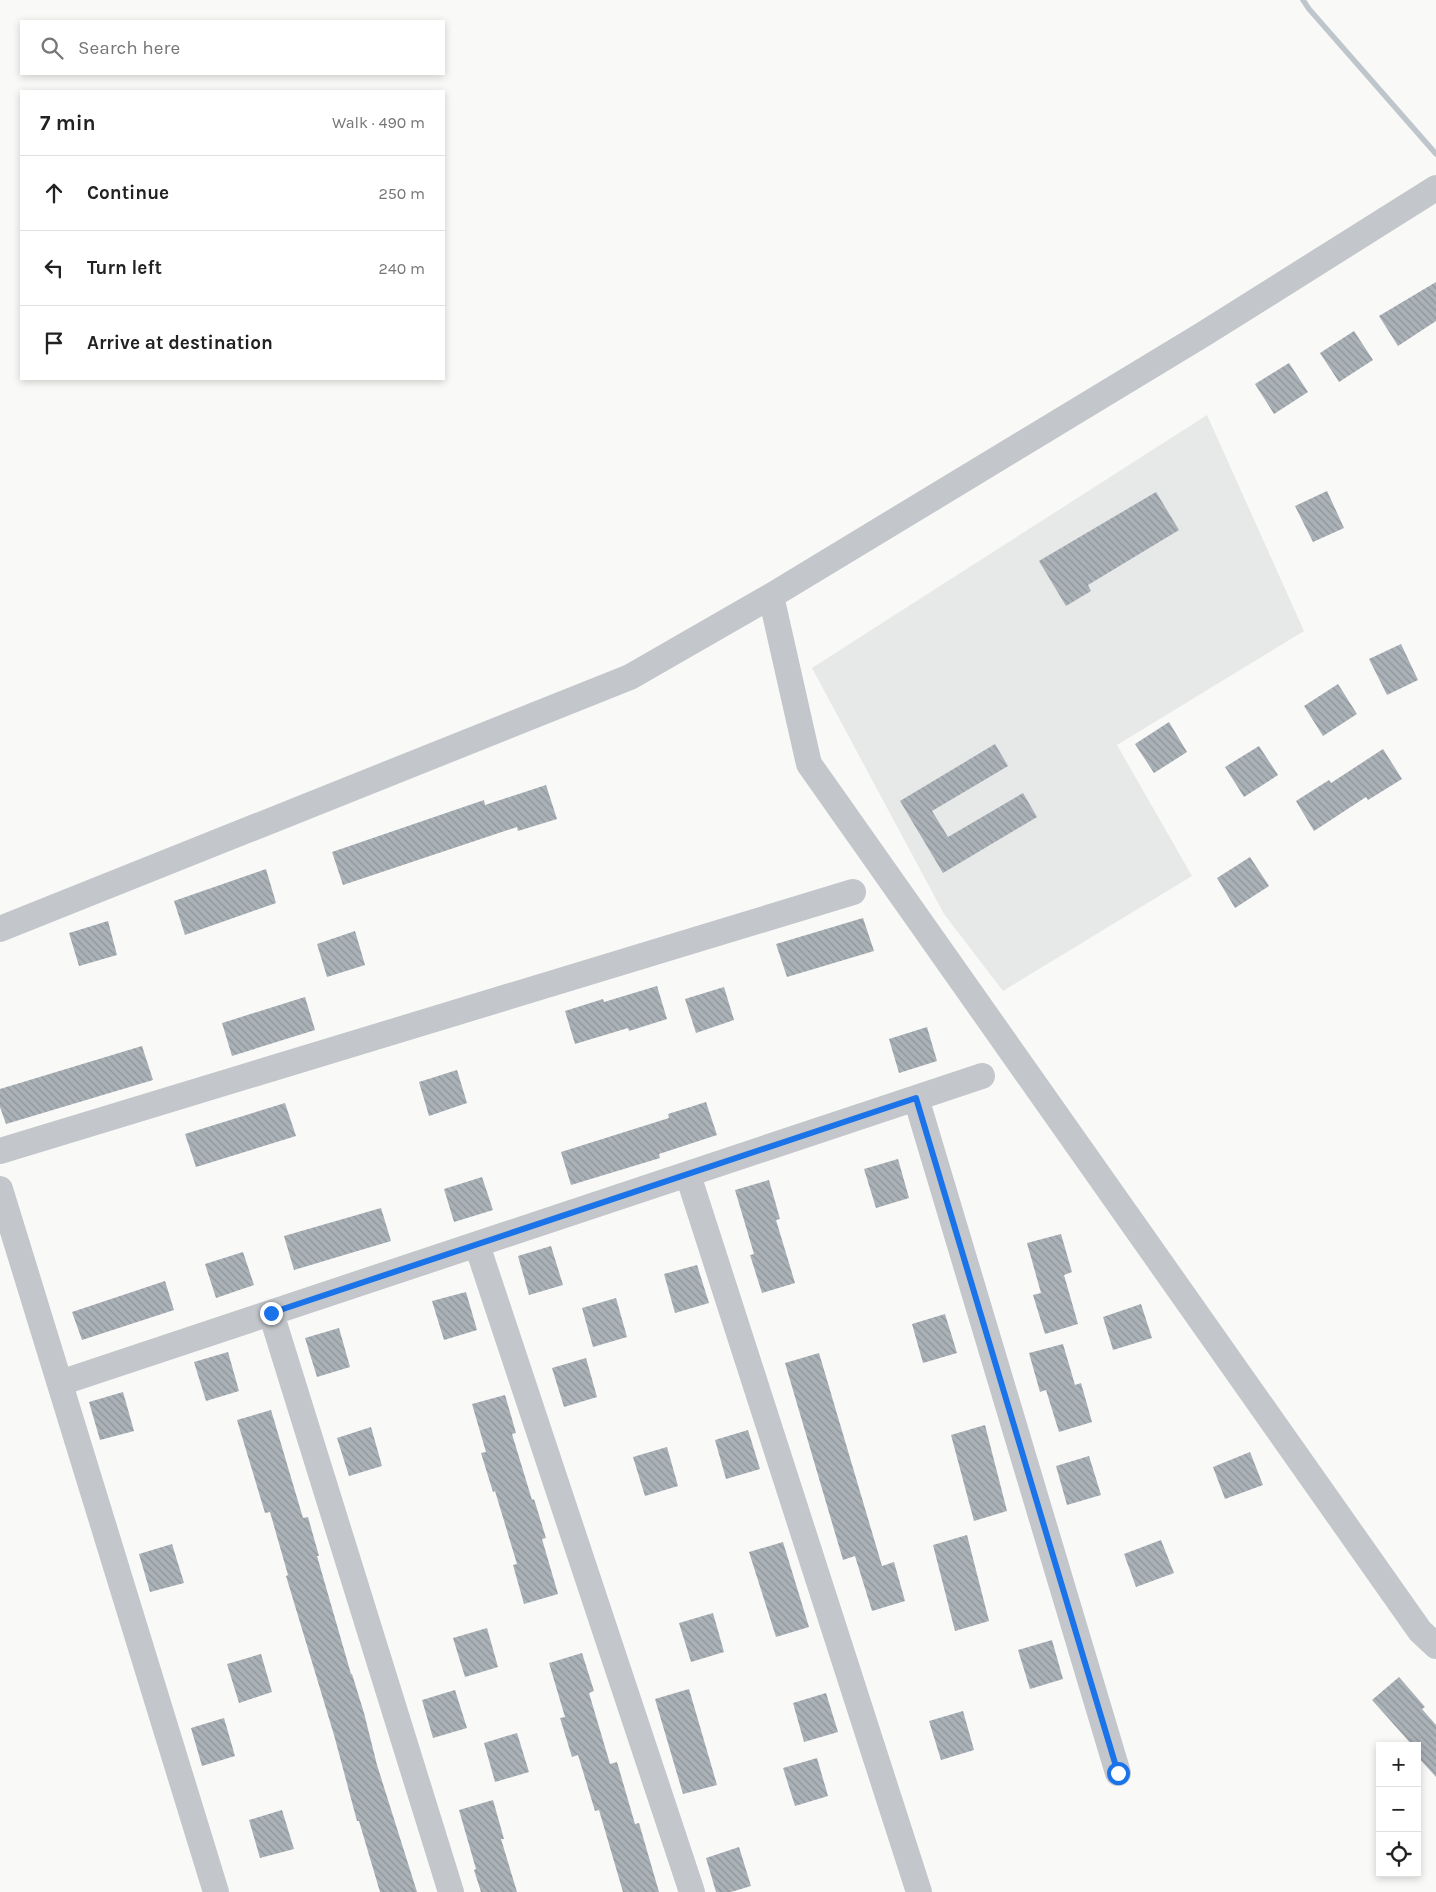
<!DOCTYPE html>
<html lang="en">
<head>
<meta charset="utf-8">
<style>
	:root { --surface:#fff; --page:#f6f6f6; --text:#222; --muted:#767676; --line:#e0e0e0 }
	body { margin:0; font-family:Karla,sans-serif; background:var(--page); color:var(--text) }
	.controls { position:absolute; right:15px; bottom:15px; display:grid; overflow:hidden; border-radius:0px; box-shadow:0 2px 8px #0003 }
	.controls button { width:45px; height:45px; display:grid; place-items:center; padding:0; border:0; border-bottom:1px solid var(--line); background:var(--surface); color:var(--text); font:25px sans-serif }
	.stop { position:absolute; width:15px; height:15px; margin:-11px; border:4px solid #1a73e8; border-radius:50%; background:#fff }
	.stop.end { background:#1a73e8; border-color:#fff; box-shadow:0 1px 5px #0008 }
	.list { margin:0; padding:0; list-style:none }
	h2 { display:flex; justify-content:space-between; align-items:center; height:65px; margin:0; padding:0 20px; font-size:21px }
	h2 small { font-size:16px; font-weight:400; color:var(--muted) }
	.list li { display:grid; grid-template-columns:32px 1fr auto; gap:15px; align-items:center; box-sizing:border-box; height:75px; padding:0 20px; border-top:1px solid var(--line) }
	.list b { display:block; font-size:19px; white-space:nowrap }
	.list em { font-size:16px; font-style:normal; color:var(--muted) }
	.icon { flex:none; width:28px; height:28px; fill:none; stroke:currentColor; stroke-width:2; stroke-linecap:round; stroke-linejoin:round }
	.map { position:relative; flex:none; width:1436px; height:1892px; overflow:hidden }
	.search { position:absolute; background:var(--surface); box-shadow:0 2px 8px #0003; left:20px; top:20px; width:425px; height:55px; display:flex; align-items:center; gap:12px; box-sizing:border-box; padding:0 18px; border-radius:0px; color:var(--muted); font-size:19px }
	.panel { position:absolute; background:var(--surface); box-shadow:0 2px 8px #0003; left:20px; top:90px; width:425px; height:290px; border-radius:0px }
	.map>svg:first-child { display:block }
</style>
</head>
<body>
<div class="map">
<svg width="1436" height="1892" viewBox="0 0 1436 1892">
	<defs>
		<pattern id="building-back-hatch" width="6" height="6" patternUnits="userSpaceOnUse" patternTransform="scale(1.25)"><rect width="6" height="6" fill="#aab1b7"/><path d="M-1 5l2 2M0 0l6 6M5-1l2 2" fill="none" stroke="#8e959a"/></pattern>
	</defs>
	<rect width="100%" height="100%" fill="#f9f9f7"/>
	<path fill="#e7e8e8" d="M1207 415 1304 631 1117 745 1192 876 1003 991 944 914 812 668Z"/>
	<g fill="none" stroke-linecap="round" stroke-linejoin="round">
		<path stroke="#bec6cc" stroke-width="5.5" d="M1303 0 1309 9 1436 154"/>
	</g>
	<path fill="url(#building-back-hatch)" d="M1436 282V321L1398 346 1379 316Z
		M1354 331 1373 360 1339 382 1320 353Z
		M1289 363 1308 392 1274 414 1255 384Z
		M1327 491 1344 528 1313 542 1295 506Z
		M1156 492 1179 530 1088 585 1091 591 1066 606 1039 561Z
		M1401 644 1418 680 1387 695 1369 659Z
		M1338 684 1357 714 1323 736 1304 706Z
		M1169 722 1187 752 1154 773 1135 744Z
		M995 744 1008 766 932 811 948 837 1023 793 1037 817 943 873 900 801Z
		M1259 746 1278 775 1244 797 1225 767Z
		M1383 749 1402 779 1368 800 1366 797 1314 831 1296 801 1329 780 1331 783Z
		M546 785 557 819 518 831 517 827 343 885 332 852 484 800 485 805Z
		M1250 857 1269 886 1235 908 1217 878Z
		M266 869 276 903 185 935 174 901Z
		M863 918 874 951 787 977 776 944Z
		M108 921 117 955 79 966 69 933Z
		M355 931 365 965 327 977 317 944Z
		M657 986 667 1019 629 1031 628 1028 575 1044 565 1011 603 999 604 1002Z
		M724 987 734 1020 696 1033 685 999Z
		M305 997 315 1030 232 1056 222 1023Z
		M927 1027 937 1061 899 1073 889 1039Z
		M142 1046 153 1080 6 1124 0 1107V1089Z
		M457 1070 467 1103 429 1116 419 1082Z
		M706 1102 717 1135 659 1154 660 1158 571 1185 561 1152 669 1118 668 1114Z
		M285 1103 296 1136 196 1167 185 1134Z
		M898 1159 909 1198 876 1208 864 1169Z
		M482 1177 493 1210 454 1222 444 1189Z
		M769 1180 780 1219 776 1220 795 1283 762 1293 750 1255 754 1254 735 1190Z
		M381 1208 391 1241 294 1270 284 1236Z
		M1061 1234 1072 1272 1064 1275 1078 1324 1045 1334 1033 1295 1041 1293 1027 1243Z
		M551 1246 563 1285 529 1295 518 1256Z
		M243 1252 254 1285 216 1298 205 1264Z
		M697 1265 709 1303 675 1313 664 1274Z
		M165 1281 174 1310 82 1340 72 1312Z
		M466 1292 477 1330 444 1340 432 1301Z
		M616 1298 627 1337 593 1347 582 1308Z
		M1141 1304 1152 1338 1113 1350 1103 1317Z
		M945 1314 957 1353 923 1363 912 1324Z
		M339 1328 350 1367 317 1377 305 1338Z
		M1063 1344 1075 1385 1081 1383 1092 1422 1059 1432 1046 1390 1040 1392 1029 1353Z
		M228 1352 239 1391 206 1401 194 1362Z
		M819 1353 882 1566 894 1562 905 1601 872 1611 855 1556 843 1560 785 1363Z
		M586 1358 597 1397 564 1407 552 1368Z
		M123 1392 134 1431 100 1440 89 1402Z
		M505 1395 516 1433 512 1434 532 1500 534 1499 546 1538 542 1539 558 1594 524 1604 513 1565 517 1564 495 1491 493 1492 481 1453 486 1452 472 1404Z
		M271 1410 303 1518 308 1517 319 1556H317L351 1674H352L364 1713 377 1765 417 1892H380L359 1821H357L334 1735 286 1576 288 1575 270 1512 265 1513 237 1420Z
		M985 1425 1007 1511 974 1521 951 1435Z
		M371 1427 382 1466 349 1476 337 1438Z
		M748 1430 760 1469 726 1479 715 1440Z
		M667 1447 678 1486 645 1496 633 1457Z
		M1250 1452 1263 1485 1225 1499 1213 1467Z
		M1089 1456 1101 1495 1067 1505 1056 1466Z
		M967 1535 989 1621 955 1631 933 1545Z
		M1161 1540 1174 1573 1136 1587 1124 1554Z
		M783 1542 809 1627 776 1637 749 1552Z
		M172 1544 184 1583 150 1592 139 1554Z
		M713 1613 724 1652 691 1662 679 1623Z
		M487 1628 498 1667 465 1677 453 1638Z
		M1052 1640 1063 1679 1030 1689 1018 1650Z
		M582 1653 594 1691 589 1693 610 1764 617 1762 635 1824 639 1823 659 1892H623L599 1810 595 1811 578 1755 572 1757 560 1718 565 1717 549 1663Z
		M261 1654 272 1692 239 1703 227 1664Z
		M1399 1677 1425 1707 1422 1709 1436 1725V1777L1417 1756V1746H1413L1372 1700Z
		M689 1689 717 1785 683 1794 655 1699Z
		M455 1690 467 1728 433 1738 422 1700Z
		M826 1693 838 1732 804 1742 793 1703Z
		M963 1711 974 1750 941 1760 929 1721Z
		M224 1718 235 1756 202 1766 191 1728Z
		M517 1733 529 1772 495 1782 484 1743Z
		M817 1758 828 1796 795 1806 783 1768Z
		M493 1800 504 1839H501L517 1892H481L474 1870 476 1869 459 1810Z
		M282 1810 294 1849 260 1858 249 1820Z
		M739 1847 751 1886 731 1892H716L706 1858Z"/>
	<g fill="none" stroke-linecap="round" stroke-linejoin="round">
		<path stroke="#c3c6ca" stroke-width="26" d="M771 596 809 764 1420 1631 1436 1646
			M0 929 630 677 771 596 1202 335 1436 188
			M916 1098 1118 1773
			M0 1151 853 892
			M688 1175 919 1892
			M0 1189 216 1892
			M477 1245 692 1892
			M271 1313 451 1892
			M60 1383 982 1076"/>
	</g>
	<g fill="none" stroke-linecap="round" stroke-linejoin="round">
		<path stroke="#1a73e8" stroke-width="6" d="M271 1313 916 1098 1118 1773"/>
	</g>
</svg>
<div class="controls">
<button>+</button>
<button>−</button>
<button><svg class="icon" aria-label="locate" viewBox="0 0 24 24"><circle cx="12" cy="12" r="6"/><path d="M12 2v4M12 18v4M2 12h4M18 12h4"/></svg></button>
</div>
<div class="stop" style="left:1118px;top:1773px"></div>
<div class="stop end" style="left:271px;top:1313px"></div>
<div class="search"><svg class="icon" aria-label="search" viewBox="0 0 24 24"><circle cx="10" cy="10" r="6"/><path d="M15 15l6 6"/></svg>Search here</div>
<section class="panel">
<h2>7 min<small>Walk · 490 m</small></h2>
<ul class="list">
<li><svg class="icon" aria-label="ahead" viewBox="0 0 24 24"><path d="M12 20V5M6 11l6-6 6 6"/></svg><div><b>Continue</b></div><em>250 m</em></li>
<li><svg class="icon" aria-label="left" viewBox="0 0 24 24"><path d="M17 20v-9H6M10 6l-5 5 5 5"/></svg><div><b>Turn left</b></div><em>240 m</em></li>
<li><svg class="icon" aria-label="arrive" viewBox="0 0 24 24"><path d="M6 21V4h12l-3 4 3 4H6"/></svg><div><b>Arrive at destination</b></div></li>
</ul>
</section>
</div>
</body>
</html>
